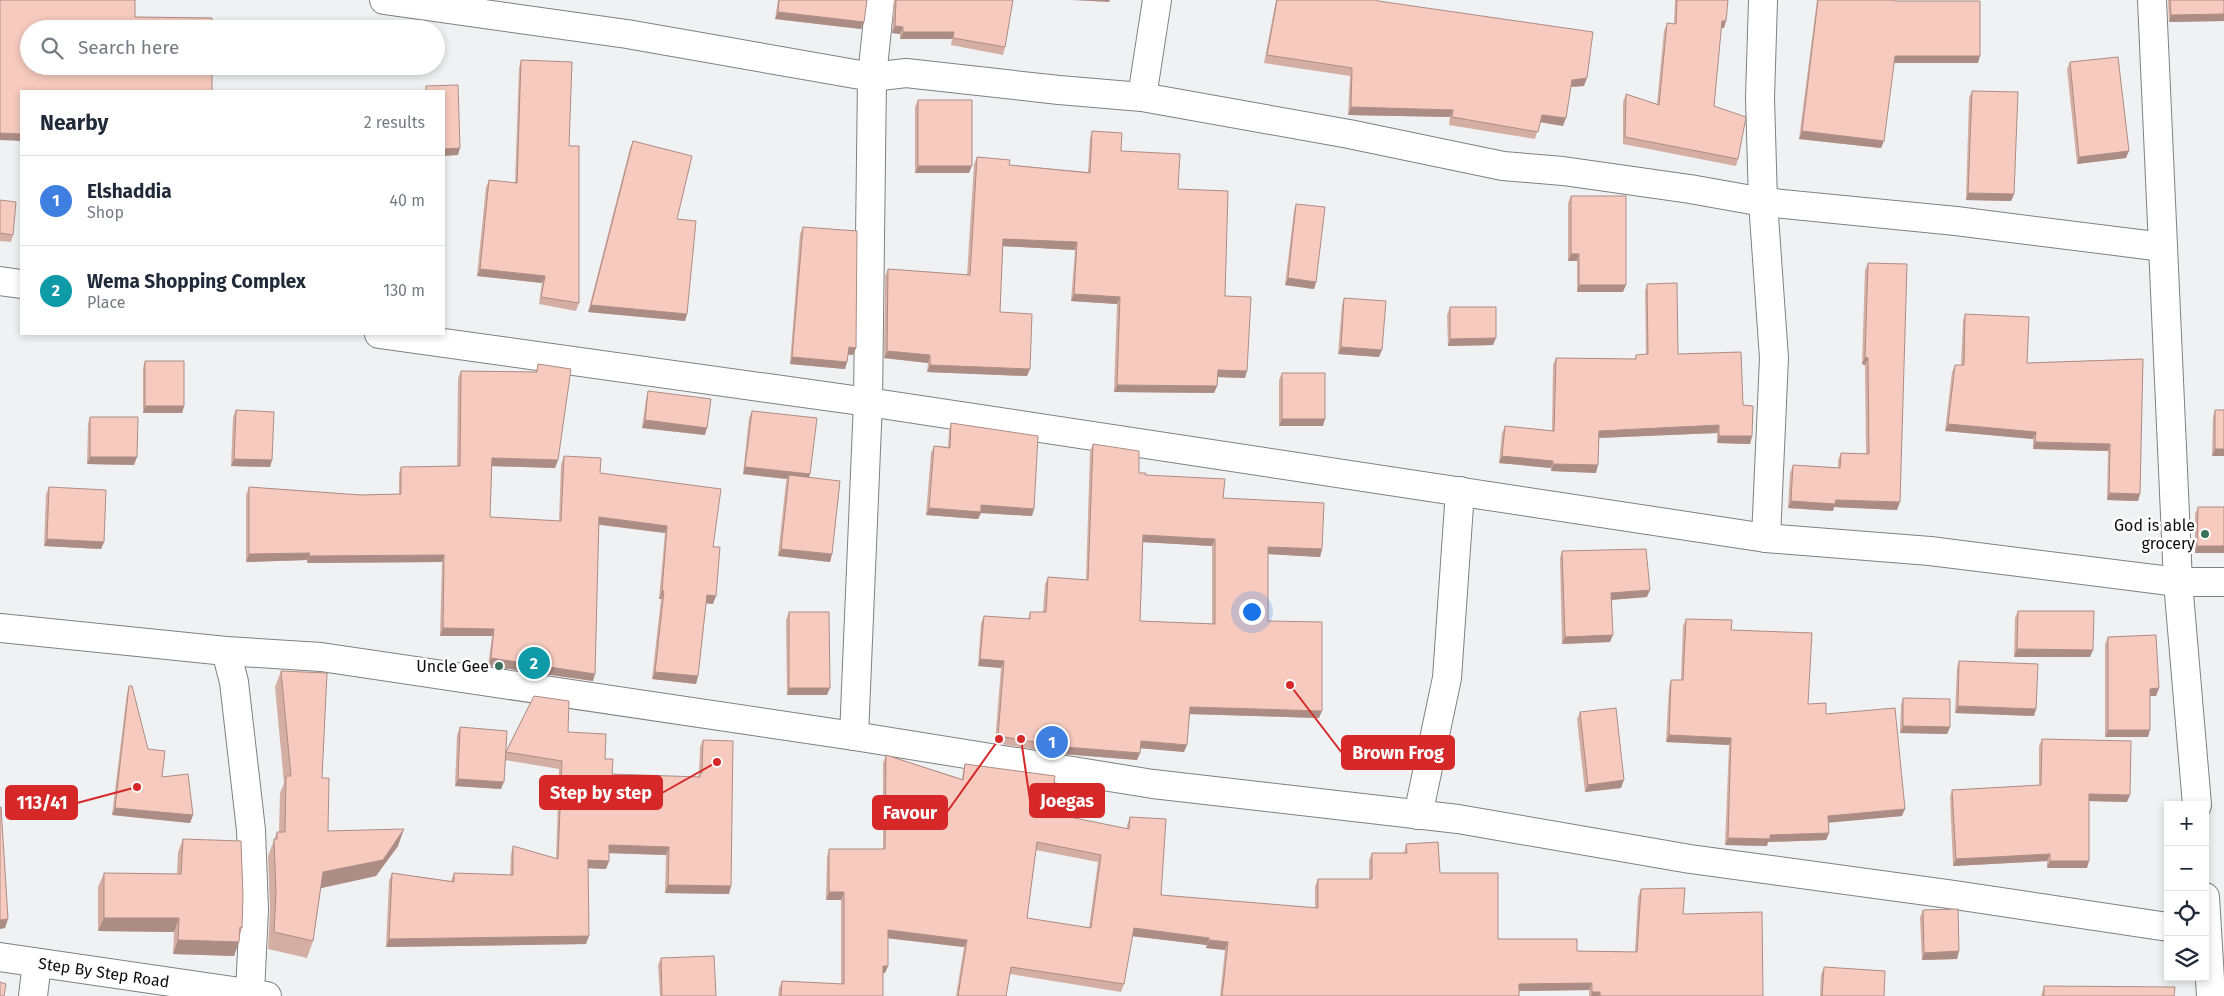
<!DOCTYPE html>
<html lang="en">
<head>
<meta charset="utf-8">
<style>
	:root { --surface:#fff; --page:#f6f6f7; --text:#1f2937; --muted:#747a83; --line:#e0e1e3; --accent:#2563eb }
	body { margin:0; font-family:"Fira Sans",sans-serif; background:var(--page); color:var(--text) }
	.controls { position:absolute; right:15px; bottom:15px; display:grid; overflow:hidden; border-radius:0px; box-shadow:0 2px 8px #0003 }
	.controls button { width:45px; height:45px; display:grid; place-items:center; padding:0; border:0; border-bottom:1px solid var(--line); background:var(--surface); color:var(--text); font:25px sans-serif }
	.you { position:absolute; left:1251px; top:611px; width:18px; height:18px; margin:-12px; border:4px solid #fff; border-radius:50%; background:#1a73e8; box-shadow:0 0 0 8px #1a73e833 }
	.badge { display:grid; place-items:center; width:32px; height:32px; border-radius:50%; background:var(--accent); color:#fff; font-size:16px; font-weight:700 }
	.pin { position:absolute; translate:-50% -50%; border:2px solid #fff; box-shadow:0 1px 5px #0006 }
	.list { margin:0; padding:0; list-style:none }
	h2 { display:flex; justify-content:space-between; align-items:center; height:65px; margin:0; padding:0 20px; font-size:21px }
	h2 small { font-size:16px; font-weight:400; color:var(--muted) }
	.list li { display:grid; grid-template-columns:32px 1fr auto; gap:15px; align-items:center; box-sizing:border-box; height:90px; padding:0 20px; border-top:1px solid var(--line) }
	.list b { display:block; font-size:19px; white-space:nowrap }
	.list p { margin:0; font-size:16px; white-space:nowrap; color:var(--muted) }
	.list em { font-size:16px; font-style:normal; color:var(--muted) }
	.icon { flex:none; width:28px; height:28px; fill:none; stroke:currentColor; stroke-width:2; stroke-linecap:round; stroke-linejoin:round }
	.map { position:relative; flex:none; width:2224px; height:996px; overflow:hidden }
	.search { position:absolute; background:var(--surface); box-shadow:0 2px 8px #0003; left:20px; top:20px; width:425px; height:55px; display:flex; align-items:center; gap:12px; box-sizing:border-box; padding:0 18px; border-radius:28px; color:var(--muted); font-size:19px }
	.panel { position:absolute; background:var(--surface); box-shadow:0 2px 8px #0003; left:20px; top:90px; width:425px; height:245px; border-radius:0px }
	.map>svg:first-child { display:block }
</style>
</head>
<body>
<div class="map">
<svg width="2224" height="996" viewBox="0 0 2224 996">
	<rect width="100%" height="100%" fill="#f0f1f2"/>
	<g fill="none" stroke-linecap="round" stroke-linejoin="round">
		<defs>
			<g id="minor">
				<path d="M384 0 627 34 872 77 906 73 1059 90 1142 97 1349 134 1503 166 1563 171 1690 189 1763 202 1956 221 2163 247"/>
				<path d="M1763 0 1760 98 1763 202 1774 358 1766 538"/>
				<path d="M2152 0 2178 582 2197 805"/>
				<path d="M1142 97 1157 0"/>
				<path d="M0 281 21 284"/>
				<path d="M379 334 868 402 1766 538 1930 551 2178 582H2224"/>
				<path d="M0 628 226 651 321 657 854 736 1153 784 1458 819 1690 859 1948 894 2168 927"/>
				<path d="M226 651 234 682 251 830 254 910 250 992"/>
				<path d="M854 736 868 402 872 77 880 0"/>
				<path d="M1418 815 1447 678 1460 491"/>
				<path d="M2205 897 2211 996"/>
				<path id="s1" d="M0 957 267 996"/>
				<path d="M33 996 37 963"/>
			</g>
		</defs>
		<use href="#minor" stroke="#7f8081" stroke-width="30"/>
		<use href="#minor" stroke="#fff" stroke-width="28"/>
	</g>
	<path fill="#d4aea3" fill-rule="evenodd" d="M778 0H867L861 29 775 19Z
		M894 0H1013L1005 47 1003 55 951 45 952 39H900V34L892 33Z
		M1276 0H1378V1L1584 86 1570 87 1563 126 1540 122 1535 139 1449 125 1450 117 1348 115 1350 76 1264 63Z
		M1675 0H1728L1724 28H1721L1714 106 1738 159 1736 166 1623 144V102L1626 94 1657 104 1664 31 1667 23 1674 24Z
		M1817 0H1894V1L1978 63H1894L1881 148 1799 139Z
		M2168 0H2224V21L2169 22Z
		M521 60 569 146 579 303 576 311 539 304 542 283 477 276 486 187 489 180 515 183 519 68Z
		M2070 62 2126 158 2077 164 2067 69Z
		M1972 91 2014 194 2011 201 1966 200 1969 98Z
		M918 100 969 173H915V107Z
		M1092 131 1178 189 1225 296 1245 378 1218 377 1217 386 1214 393 1114 392 1117 304 1071 301 1075 250 1003 246 1000 312 1030 369 1027 376 927 372 928 363 884 358 885 276 888 269 967 275 974 164 977 157 1009 165 1088 172 1090 138Z
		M633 141 677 219 687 314 685 321 588 312 630 148Z
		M1571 196 1623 292H1577V261H1568V203Z
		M0 200 13 235 11 242 0 241Z
		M1296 204 1316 282 1314 289 1285 285 1294 211Z
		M803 227 856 348 853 355H848L847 362 845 369 790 364 800 234Z
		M1868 263 1897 510 1834 507 1833 511 1788 508 1790 473 1793 465 1838 468V460L1841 453 1866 454 1865 365 1862 364 1865 270Z
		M1647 284 1678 354 1743 405 1752 436 1750 444 1717 443V433L1599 438 1596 473 1551 471V468L1499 463 1502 433 1505 426 1552 431 1553 365 1556 358 1635 359 1636 355H1646L1645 291Z
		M1344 298 1379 357 1338 354 1342 305Z
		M1450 307 1493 345 1448 346 1447 315Z
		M1965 314 2027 363 2143 359 2138 501 2107 500 2108 451 2033 449V439L1945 431 1952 372 1955 365H1961L1963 321Z
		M145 361 184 406 182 413H143V368Z
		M538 364 558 460 555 468 492 466 490 517 559 521 561 464 564 456 600 473 713 547V604L706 603 698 676 696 684 652 679 661 599H659L665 533 599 525 593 681 488 666 492 636H440L442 562 307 563V560L246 562V495L249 487 361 495 399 494V474L401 467 457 466 458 378 461 371 536 372Z
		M1282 373 1323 426H1279V380Z
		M648 391 705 435 642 428 646 399Z
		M236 410 272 460 270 467 231 466 233 417Z
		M2215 410H2224V456H2212L2213 417Z
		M752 411 809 478 832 554 830 562 778 556 786 482 787 479 743 474 749 418Z
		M90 417 134 465 87 464 88 424Z
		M951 423 1034 509 1032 516 981 513 978 519 926 515 931 453 934 446 948 447 949 430Z
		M1093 444 1139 473 1223 498 1322 549 1320 557 1268 554V621L1319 718 1190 714 1184 752 1140 748V753L1137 760 1063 754 995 743 1001 668 978 666 981 623 984 616 1028 619 1030 612H1043L1045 584 1048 577 1086 580 1090 451ZM1143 542 1212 546V624L1140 621Z
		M49 487 104 542 101 549 44 546 46 494Z
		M2198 507 2224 553H2195V514Z
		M1562 551 1647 597 1612 600 1610 642 1562 644 1560 558Z
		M2018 611 2090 657H2014L2015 618Z
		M789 612 827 695H787L786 620Z
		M1686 619 1731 630 1808 704 1826 714 1902 816 1829 822V833L1826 840 1768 842 1767 846 1725 845 1729 745 1666 742 1669 687 1671 680H1681L1683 626Z
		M2108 637 2159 688 2156 696H2150L2148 737H2105V644Z
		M1959 661 2036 709 2034 716 1955 713 1957 668Z
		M281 671 322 778 328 831 398 846 376 876 321 888 313 941 307 958 268 949 270 909 268 856 277 832H279L280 793 284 783 275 687Z
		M129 686 148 749 162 777 193 815 190 823 112 815 127 693Z
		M534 696 568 732 605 759 612 774 698 777 699 774 700 747 703 740 729 894 665 893 666 855 609 853V861L606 869 588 868 586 944 386 947 389 881 392 873 451 881 454 873 510 875 511 854 513 846 556 859 559 769 505 760 501 789 455 786 457 735 460 727 505 753Z
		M1903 698 1950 727 1947 734 1900 733 1901 705Z
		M1580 712 1621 788 1585 792 1577 719Z
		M2042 739 2127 802 2089 801 2087 868H2047V861L1953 866 1950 797 1952 790 2039 785V746Z
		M886 755 962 779 963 771 965 764 1050 813 1127 829V825L1130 817 1161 895 1315 908V886L1318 879H1369V860L1372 853H1404L1406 844 1440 873 1498 939 1577 951 1635 952 1638 897 1641 889 1683 914 1763 996H1589V990L1519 991V996H1220L1225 950 1206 948 1207 945 1132 936 1124 984 1121 992 1010 974 1006 996H956L964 947 888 938V966L885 973H883V996H778L779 988 782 981 841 984V900H826L827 857 829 849H883V763ZM1036 850 1098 862 1089 928 1027 918Z
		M183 839 242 928 234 956 173 954 174 932 98 931V887L104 873 177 874 178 852Z
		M1923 910 1959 951 1957 959 1922 960 1920 917Z
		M661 958 716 996H660L658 965Z
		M1824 967 1884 996H1820L1821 975Z
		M2044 986 2174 996H2041Z"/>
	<path fill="#ac8d85" d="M1072 0H1110L1109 2Z
		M778 12 864 22 861 29 775 19Z
		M2224 14V21L2169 22 2171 15Z
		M1722 21H1726L1724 28H1719Z
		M895 26 903 27 900 34 892 33Z
		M903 32H954L952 39H900Z
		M1895 56H1980L1978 63H1892Z
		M1587 78 1584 86 1569 87 1572 80Z
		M1351 107 1453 110 1450 117 1348 115Z
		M1542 115 1566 118 1563 126 1539 122Z
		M1802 131 1884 141 1881 148 1799 139Z
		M0 133 21 134V141L0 140Z
		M460 148 458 155 444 156V149Z
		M2129 151 2126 158 2077 164 2079 157Z
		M918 166H972L969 173H915Z
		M1968 193 2014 194 2011 201 1966 200Z
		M1003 239 1077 242 1075 250 1001 246Z
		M1571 254H1579L1577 261H1568Z
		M480 269 545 276 542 283 477 276Z
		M1288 278 1316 282 1314 289 1285 285Z
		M1579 285H1626L1623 292H1577Z
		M1074 294 1120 297 1117 304 1071 301Z
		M591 305 687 314 685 321 588 312Z
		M1496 338 1493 345 1448 346 1450 339Z
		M849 347 856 348 853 355 846 354Z
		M1341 347 1382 350 1379 357 1338 354Z
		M887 351 930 355 928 363 884 358Z
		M792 357 847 362 845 369 790 364Z
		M1865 357 1868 358 1865 365 1862 364Z
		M930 365 1030 369 1027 376 927 372Z
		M1218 370 1247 371 1245 378 1216 377Z
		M1117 385 1217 386 1214 393 1114 392Z
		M145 406H184L182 413H143Z
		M1282 419H1325L1323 426H1279Z
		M645 420 707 428 705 435 642 428Z
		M1948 424 2036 432 2033 439 1945 431Z
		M1719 425 1717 433 1596 438 1599 431Z
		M1719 436H1752L1750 444 1717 443Z
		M2035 442 2110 444 2108 451 2033 449Z
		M2215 449H2224V456H2212Z
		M1502 456 1553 461 1551 468 1499 463Z
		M90 457H137L134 465 87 464Z
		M492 458 558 460 555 468 489 466Z
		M234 459 272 460 270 467 231 466Z
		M1553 464 1598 465 1596 473 1551 471Z
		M745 467 810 474 808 481 789 475 787 479 743 474Z
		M2109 493 2140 494 2138 501 2107 500Z
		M1836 500 1900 502 1897 510 1834 507 1833 511 1788 508 1791 501Z
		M981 505 1034 509 1032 516 981 513 978 519 926 515 929 508Z
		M599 517 667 526 665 533 596 524Z
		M1143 535 1215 539 1212 546 1141 542Z
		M47 539 104 542 101 549 44 546Z
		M2197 546H2224V553H2195Z
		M1268 547 1322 549 1320 557 1266 554Z
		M781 549 832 554 830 562 778 556Z
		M310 553 307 560 246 562 249 554Z
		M444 555 442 562 307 563 309 556Z
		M1650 590 1647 597 1609 600 1611 593Z
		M662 591H664L661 599H659Z
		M707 595 716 596 713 604 704 603Z
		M443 628 494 629 492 636H440Z
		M1613 635 1610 642 1562 644 1565 637Z
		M2017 649 2093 650 2090 657H2014Z
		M491 658 595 674 593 681 488 666Z
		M980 659 1004 661 1001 668 978 666Z
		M655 672 698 676 696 684 652 679Z
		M789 688H830L827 695H787Z
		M2159 688 2156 696H2148L2150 689Z
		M1958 706 2036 709 2034 716 1955 713Z
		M1190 707 1322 711 1319 718 1188 714Z
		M1903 726 1950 727 1947 734 1900 733Z
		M2108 730H2150L2148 737H2105Z
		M1669 735 1731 738 1729 745 1666 742Z
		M1141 741 1187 745 1184 752 1138 748Z
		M1065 747 1140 753 1137 760 1063 754Z
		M458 779 504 782 501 789 455 786Z
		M1624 780 1621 788 1585 792 1588 785Z
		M2089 794 2130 795 2127 802 2087 801Z
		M115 808 193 815 190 823 112 815Z
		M1905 809 1902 816 1826 823 1828 816Z
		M404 829 398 846 376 876 317 889 323 872Z
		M1829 833 1826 840 1768 842 1767 846 1725 845 1728 838 1770 835Z
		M609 845 669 847 666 855 606 853Z
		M2050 854 2047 861 1953 866 1956 859Z
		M588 860 609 861 606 869 585 868Z
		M2050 861H2089L2087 868H2047Z
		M668 885 731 886 729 894 665 893Z
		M829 892H844L841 900H826Z
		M104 918H179L174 932 98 931Z
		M8 919 5 928 0 929V920Z
		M1134 928 1209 938 1207 945 1131 936Z
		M888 930 967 940 964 947 885 938Z
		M589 936 586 944 386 947 389 939Z
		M178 940 239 942 234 956 173 954Z
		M1209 940 1228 942 1225 950 1206 948Z
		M1959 951 1957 959 1922 960 1924 953Z
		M883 966H888L885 973H880Z
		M1592 983 1589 990 1516 991 1519 984Z
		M1592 992H1600L1599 996H1591Z"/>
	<path fill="#f6cabe" stroke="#ac8d85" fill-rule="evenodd" d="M0 0H135V17L212 18V29H29V66H212V91H21V134L0 133Z
		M779 0H867L864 22 778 12Z
		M896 0H1013L1005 47 953 38 954 32H903V27L895 26Z
		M1277 0H1378V1L1593 32 1587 78 1572 80 1566 118 1542 115 1538 132 1452 117 1453 110 1351 107 1352 68 1267 55Z
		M1677 0H1728L1726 21H1722L1714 106 1746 117 1738 159 1625 137 1626 94 1659 105 1667 23 1676 24Z
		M1818 0H1894V1H1980V56H1895L1884 141 1802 131Z
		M2170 0H2224V14L2171 15Z
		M2118 57 2129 151 2079 157 2070 62Z
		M521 60 572 62 569 146H579V303L541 297 545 276 480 269 489 180 517 183Z
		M458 85 460 148 444 149V91H426V86Z
		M1972 91 2018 92 2014 194 1968 193Z
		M918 100H972V166H918Z
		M1092 131 1122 133 1121 151 1180 154 1178 189 1228 191 1225 296 1251 297 1247 371 1218 370 1217 386 1117 385 1120 297 1074 294 1077 242 1003 239 1000 312 1032 314 1030 369 930 365V355L887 351 888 269 970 275 977 157 1010 160 1009 165 1090 173Z
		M633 141 692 156 677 219 696 221 687 314 591 305Z
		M1571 196H1626V285H1579V254H1571Z
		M0 200 16 202 13 235 0 233Z
		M1296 204 1325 207 1316 282 1288 278Z
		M803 227 857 231 856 348 849 347 847 362 792 357Z
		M1868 263 1907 264 1900 502 1836 500 1835 504 1791 501 1793 465 1840 468 1841 453 1869 454 1868 358 1865 357Z
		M1677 283 1678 354 1741 352 1743 405 1753 406 1752 436H1719V425L1599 431 1598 465 1553 464V461L1502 456 1505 426 1554 431 1556 358 1636 359V355L1648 354 1647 284Z
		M1344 298 1386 301 1382 350 1341 347Z
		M1450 307H1496V338L1450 339Z
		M1965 314 2029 317 2027 363 2143 359 2140 494 2109 493 2110 444 2035 442 2036 432 1948 424 1955 365H1964Z
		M145 361H184V406H145Z
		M538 364 571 369 558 460 492 458 490 517 561 521 564 456 601 458 600 473 721 489 713 547H720L716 596 707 595 698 676 655 672 664 591H662L667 526 599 517 595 674 491 658 494 629 443 628 444 555 309 556 310 553 249 554V487L361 495 401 494V467L460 466 461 371 537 372Z
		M1282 373H1325V419H1282Z
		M648 391 711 399 707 428 645 420Z
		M236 410 274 412 272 460 234 459Z
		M2215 410H2224V449H2215Z
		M752 411 817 418 810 474 745 467Z
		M90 417H138L137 457H90Z
		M951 423 1038 436 1034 509 981 505V512L929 508 934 446 950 448Z
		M1093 444 1139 451V473H1146L1145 475 1225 479 1223 498 1324 503 1322 549 1268 547V621L1322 622V711L1190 707 1187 745 1141 741 1140 753 1065 747 998 736 1004 661 980 659 984 616 1030 619V612H1046L1048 577 1088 580ZM1143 535 1215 539V624L1140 621Z
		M789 475 840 481 832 554 781 549Z
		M49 487 106 490 104 542 47 539Z
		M2198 507H2224V546H2197Z
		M1646 549 1650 590 1611 593 1613 635 1565 637 1562 551Z
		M2018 611H2094L2093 650 2017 649Z
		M789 612H829L830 688H789Z
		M1686 619 1732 620 1731 630 1812 633 1808 704 1826 703V714L1895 708 1905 809 1828 816 1829 833 1770 835V839L1728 838 1731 738 1669 735 1671 680H1683Z
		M2156 635 2159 688 2150 689V730H2108V637Z
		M1959 661 2038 664 2036 709 1958 706Z
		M281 671 327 673 322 778H329L328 831 404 829 383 860 323 872 313 941 274 932 276 893 274 839H277V832H285L286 776H291Z
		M129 686H132L148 749 165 751 162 777 188 774 193 815 115 808Z
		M534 696 569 701 568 732 606 734 605 759H613L612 774 700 777V773H702L703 740 733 741 731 886 668 885 669 847 609 845V861L588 860 589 936 389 939 392 873 454 882V873L513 875V846L558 859 562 761 506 752Z
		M1903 698 1950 699V727L1903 726Z
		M1616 708 1624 780 1588 785 1580 712Z
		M460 727 507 731 504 782 458 779Z
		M2042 739 2131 741 2130 795 2089 794V861H2050V854L1956 859 1952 790 2041 785Z
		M886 755 963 780 965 764 1055 776 1050 813 1129 829 1130 817 1166 819 1161 895 1318 908V879H1372V853H1407L1406 844 1438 842 1440 873H1498V939H1577V951L1637 952 1641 889 1685 888 1683 914 1762 912 1763 996H1600V992H1592V983L1519 984V996H1222L1228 942 1209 940V938L1134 928 1124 984 1011 967 1006 996H958L967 940 888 930V966H883V996H781L782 981 844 984V892H829V849H885ZM1037 842 1101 855 1091 928 1027 918Z
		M0 807H1L8 919 0 920Z
		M183 839 241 841 243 896 242 928 240 927 239 942 178 940 179 918H104V873L181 874Z
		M1958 909 1959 951 1924 953 1923 910Z
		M714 956 716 996H662L661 958Z
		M1824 967 1885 971 1884 996H1822Z
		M0 982 6 984 4 996H0Z
		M2044 986 2175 987 2174 996H2044Z"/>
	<g fill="#38725b" stroke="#fff" stroke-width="2">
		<circle cx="2205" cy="534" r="5"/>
		<circle cx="499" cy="666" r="5"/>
	</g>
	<g text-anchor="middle" stroke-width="5" stroke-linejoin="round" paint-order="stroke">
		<g font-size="16" fill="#0d0d0e" stroke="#fff" text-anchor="end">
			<text x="2195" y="531">God is able<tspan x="2195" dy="18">grocery</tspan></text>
			<text x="489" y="672">Uncle Gee</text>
		</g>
		<g font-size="16" fill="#0d0d0e" stroke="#fff">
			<text dy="6" stroke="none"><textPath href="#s1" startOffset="105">Step By Step Road</textPath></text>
		</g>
	</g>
	<path fill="none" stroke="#d62828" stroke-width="2" d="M1290 685L1342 753M717 762L662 793M1021 739L1030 800M137 787L77 803M999 739L947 812"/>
	<g fill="#d62828" stroke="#fff" stroke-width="2">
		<circle cx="1290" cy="685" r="5"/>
		<circle cx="717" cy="762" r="5"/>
		<circle cx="1021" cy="739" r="5"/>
		<circle cx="137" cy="787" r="5"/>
		<circle cx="999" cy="739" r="5"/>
	</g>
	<g fill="#d62828" stroke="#d62828" stroke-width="2">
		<rect x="1342" y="736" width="112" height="33" rx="5"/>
		<rect x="540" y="776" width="122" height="33" rx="5"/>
		<rect x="1030" y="784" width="74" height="33" rx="5"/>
		<rect x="6" y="786" width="71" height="33" rx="5"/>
		<rect x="873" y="796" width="74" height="33" rx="5"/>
	</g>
	<g font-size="18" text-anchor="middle" font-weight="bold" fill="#fff">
		<text x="1398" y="759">Brown Frog</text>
		<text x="601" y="799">Step by step</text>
		<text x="1067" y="807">Joegas</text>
		<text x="42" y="809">113/41</text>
		<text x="910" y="819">Favour</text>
	</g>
</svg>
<div class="controls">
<button>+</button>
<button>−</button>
<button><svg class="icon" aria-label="locate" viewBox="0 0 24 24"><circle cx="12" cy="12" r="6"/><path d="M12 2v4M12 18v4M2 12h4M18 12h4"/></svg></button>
<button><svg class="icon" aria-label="layers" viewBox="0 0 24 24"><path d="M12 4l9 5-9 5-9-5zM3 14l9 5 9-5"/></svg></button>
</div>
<div class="you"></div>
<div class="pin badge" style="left:1052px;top:742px;background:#3f7fe0">1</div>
<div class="pin badge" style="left:534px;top:663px;background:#0f9aa8">2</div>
<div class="search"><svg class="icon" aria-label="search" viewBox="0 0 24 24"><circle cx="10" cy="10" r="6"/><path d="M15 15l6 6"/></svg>Search here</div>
<section class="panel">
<h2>Nearby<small>2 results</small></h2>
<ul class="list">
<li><span class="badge" style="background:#3f7fe0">1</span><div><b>Elshaddia</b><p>Shop</p></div><em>40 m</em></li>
<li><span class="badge" style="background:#0f9aa8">2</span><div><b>Wema Shopping Complex</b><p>Place</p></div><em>130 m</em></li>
</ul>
</section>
</div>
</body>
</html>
